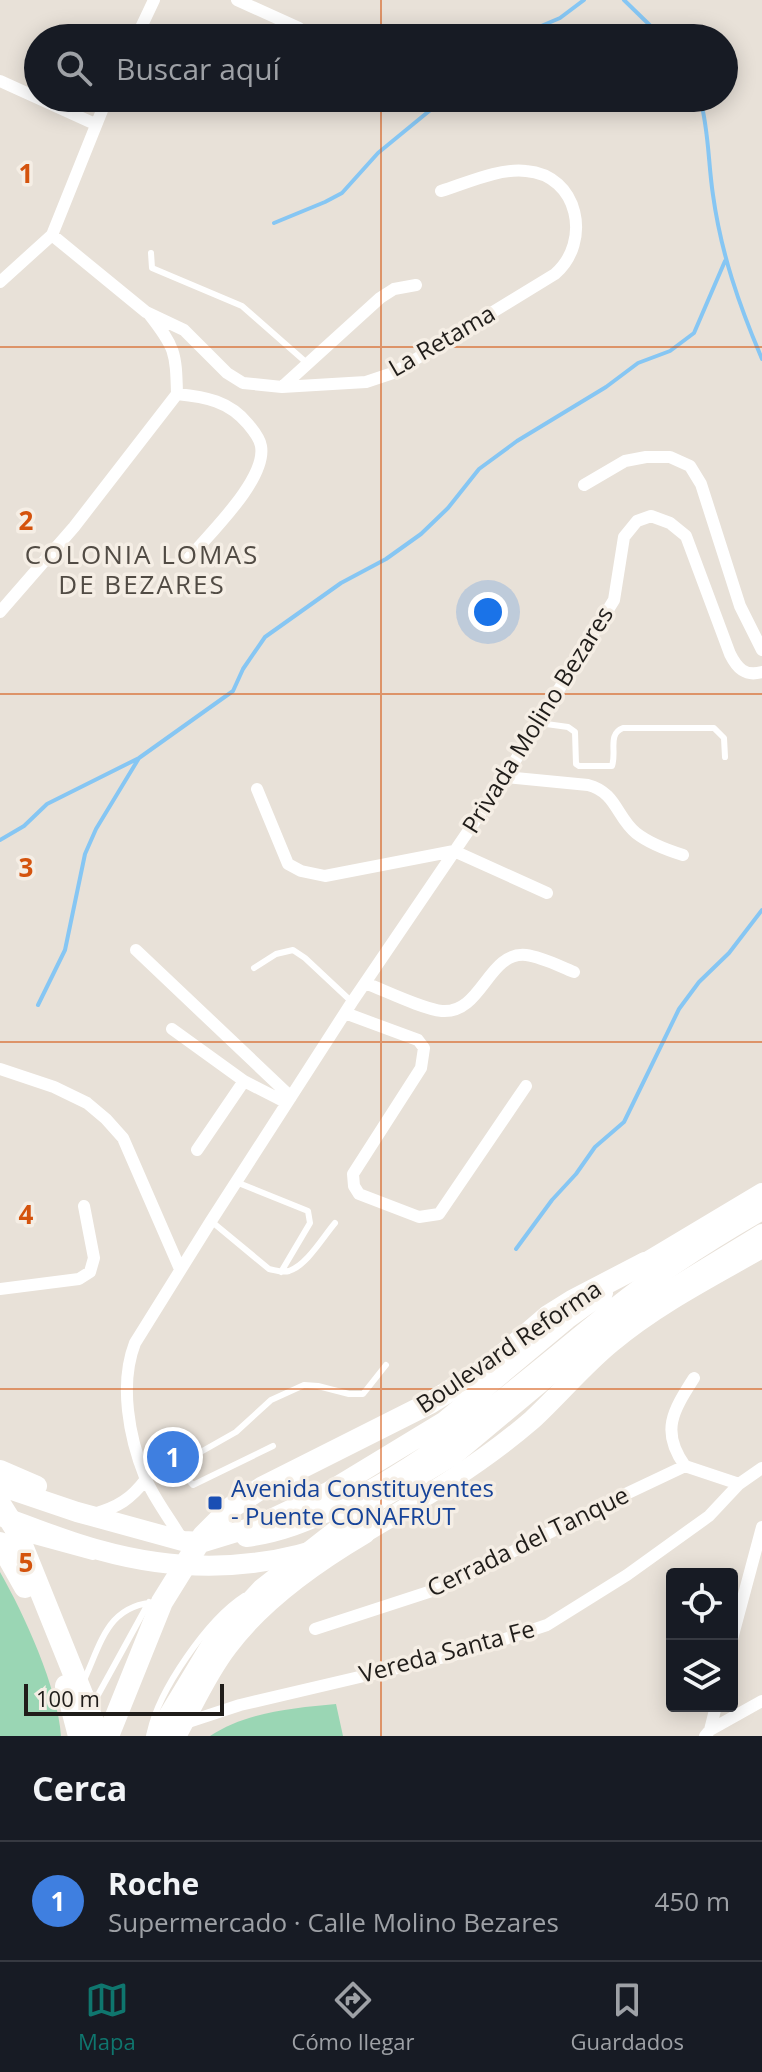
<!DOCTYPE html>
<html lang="es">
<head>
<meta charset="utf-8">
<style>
	:root { --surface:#171b24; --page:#20242c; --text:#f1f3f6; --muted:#9ea1a6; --line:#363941; --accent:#0f766e }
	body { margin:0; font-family:"Open Sans",sans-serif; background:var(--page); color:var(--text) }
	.controls { position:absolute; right:24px; bottom:24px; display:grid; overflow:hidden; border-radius:8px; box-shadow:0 4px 20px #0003 }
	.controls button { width:72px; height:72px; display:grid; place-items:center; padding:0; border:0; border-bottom:2px solid var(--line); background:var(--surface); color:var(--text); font:40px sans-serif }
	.scale { position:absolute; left:24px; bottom:20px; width:200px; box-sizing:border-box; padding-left:8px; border:4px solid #201d1a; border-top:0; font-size:22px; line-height:28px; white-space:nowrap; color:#201d1a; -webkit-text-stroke:6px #f5eee5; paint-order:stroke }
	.you { position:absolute; left:488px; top:612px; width:28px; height:28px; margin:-20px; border:6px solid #fff; border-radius:50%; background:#1a73e8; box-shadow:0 0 0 12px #1a73e833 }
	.badge { display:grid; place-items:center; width:52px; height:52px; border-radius:50%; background:var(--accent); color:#fff; font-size:26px; font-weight:700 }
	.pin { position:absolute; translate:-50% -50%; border:4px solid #fff; box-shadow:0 2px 8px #0006 }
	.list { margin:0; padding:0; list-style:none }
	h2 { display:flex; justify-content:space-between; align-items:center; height:104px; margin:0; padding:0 32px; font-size:34px }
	h2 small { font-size:26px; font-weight:400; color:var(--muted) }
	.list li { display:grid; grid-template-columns:52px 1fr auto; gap:24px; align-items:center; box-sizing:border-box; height:120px; padding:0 32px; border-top:2px solid var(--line) }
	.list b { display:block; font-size:30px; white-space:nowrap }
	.list p { margin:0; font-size:26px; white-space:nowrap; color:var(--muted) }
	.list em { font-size:26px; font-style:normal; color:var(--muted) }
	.icon { flex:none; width:44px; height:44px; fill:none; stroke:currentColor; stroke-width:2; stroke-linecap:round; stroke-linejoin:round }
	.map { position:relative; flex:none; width:762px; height:1736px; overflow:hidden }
	.search { position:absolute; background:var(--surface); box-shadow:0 4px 20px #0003; left:24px; right:24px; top:24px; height:88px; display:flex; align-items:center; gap:20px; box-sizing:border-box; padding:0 28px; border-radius:44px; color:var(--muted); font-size:30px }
	.sheet { height:224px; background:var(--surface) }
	nav { display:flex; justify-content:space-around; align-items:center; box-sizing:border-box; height:112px; border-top:2px solid var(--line); background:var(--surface); font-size:22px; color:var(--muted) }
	nav a { display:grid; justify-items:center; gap:4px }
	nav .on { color:var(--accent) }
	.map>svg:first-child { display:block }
</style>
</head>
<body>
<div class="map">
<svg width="762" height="1736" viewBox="0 0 762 1736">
	<rect width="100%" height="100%" fill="#e8e1d8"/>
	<path fill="#9ad6b4" d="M0 1572C24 1614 58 1688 61 1736H0Z
		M336 1704 343 1736H210C246 1712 293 1708 336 1704Z"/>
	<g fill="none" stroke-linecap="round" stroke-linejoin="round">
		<path stroke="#86c6f3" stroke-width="4" d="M624 0 663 38
			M513 38 560 18 584 0
			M700 98C709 131 708 162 713 195 721 253 739 305 762 359
			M274 223 325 202 342 193 378 153 445 98
			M0 840 24 826 47 804 139 758 233 691 243 669 265 637 341 583 386 559 421 534 448 508 479 469 517 441 606 387 638 363 670 351 694 333 725 261
			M38 1005 65 950 85 854 96 829 139 758
			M516 1249 552 1200 576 1174 595 1147 624 1122 679 1009 699 982 729 953 762 910"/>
		<path stroke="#fff" stroke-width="6" d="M151 253 152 268 242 306 308 364
			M539 723 568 727 575 732 576 764 579 766H612C617 752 607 734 623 728H714L724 738 725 757
			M254 968 276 954 293 950 305 958 352 1002
			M236 1182 308 1211 310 1223 281 1272
			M211 1221 269 1269C275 1270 282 1273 289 1271 307 1265 323 1237 335 1223
			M176 1466 193 1485 273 1446
			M146 1479 176 1466 236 1432 271 1400 304 1385 318 1386 349 1394H363L386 1365
			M27 1539 93 1557
			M84 1680C102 1641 108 1604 158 1602
			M93 1704 149 1602
			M150 1732C159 1690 207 1620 244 1596"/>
		<path stroke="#fff" stroke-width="12" d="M237 0 299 28 304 38
			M136 38 154 0
			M0 81 95 124
			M270 98 293 103 297 98
			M52 235 146 312 184 330 227 373 243 383 282 387 366 382 393 373 555 274C592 242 579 175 526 171 498 168 467 183 441 191
			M0 282 52 235 107 98
			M282 387 380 298 394 289 416 285
			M177 394C206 397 229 401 248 424 253 430 260 439 261 446 267 479 210 533 189 558
			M584 485 625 461 646 457H670L690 466 701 484 740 606 762 650
			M0 612 74 527 177 394C176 352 175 347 149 314
			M505 777 588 785C616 792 617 818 636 833 650 844 667 850 683 855
			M257 789 288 864 301 871 325 876 454 851 547 893
			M136 950 291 1097
			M365 983C384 990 422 1009 442 1011 482 1014 488 951 526 955 542 957 559 966 574 972
			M345 1013 418 1040 424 1048 421 1068 353 1174 354 1186 359 1194 419 1217 439 1214 526 1086
			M172 1029 244 1081 287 1103
			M0 1069 54 1087 87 1103 106 1119 123 1138 180 1269
			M197 1150 244 1081
			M0 1289 79 1279 90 1272 94 1258 84 1206
			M685 1466C660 1431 673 1411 694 1378
			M94 1514C118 1507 131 1499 146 1479
			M183 1541C171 1520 154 1499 145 1477 129 1437 119 1384 135 1343L211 1221 352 1002 505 777 614 600 624 537 637 521 651 516 670 523 686 536 730 654C737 668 745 677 762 672
			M315 1629 444 1587 611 1501 685 1466 739 1484
			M732 1639 762 1527
			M182 1724 240 1705 466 1652 547 1625 627 1575 709 1516 739 1484 762 1468
			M710 1730 716 1706
			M705 1736 710 1730 762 1701"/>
		<path stroke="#fff" stroke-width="18" d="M155 1736 213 1640 261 1588 349 1519 454 1456 611 1325 762 1233"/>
		<path stroke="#fff" stroke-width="20" d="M0 1470 37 1486
			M0 1486 77 1512 183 1541 204 1542 256 1526 328 1492 445 1421 567 1319 603 1293
			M0 1516C33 1527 65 1541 99 1550 181 1573 263 1571 342 1541
			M246 1537C279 1533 308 1521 338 1507 447 1455 535 1370 629 1297 670 1265 717 1236 762 1210"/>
		<path stroke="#fff" stroke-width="20" d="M645 1263 762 1193
			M364 1533C422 1499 481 1464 532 1420 559 1395 583 1366 611 1343 656 1305 711 1277 762 1248"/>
		<path stroke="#fff" stroke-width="22" d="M0 1504 15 1528 99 1736
			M0 1543 25 1587
			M66 1686 79 1736
			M108 1736 162 1602 203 1536 232 1507 263 1487 430 1403 491 1365 548 1316 572 1301 645 1263
			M175 1736C192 1706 206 1673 227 1646 261 1600 315 1562 364 1533"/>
	</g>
	<path fill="none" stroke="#d4530d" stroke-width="2" stroke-opacity="0.55" d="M381 0V38M381 98V1736M0 347H762M0 694H762M0 1042H762M0 1389H762"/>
	<rect fill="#1a4fb4" stroke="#f5eee5" stroke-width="3" x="207" y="1495" width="16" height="16" rx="4"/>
	<g text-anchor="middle" stroke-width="7" stroke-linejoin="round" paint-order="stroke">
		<g font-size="24" fill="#201d1a" stroke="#f5eee5">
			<text transform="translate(442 341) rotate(-30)" y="8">La Retama</text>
			<text transform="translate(538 720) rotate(-58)" y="8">Privada Molino Bezares</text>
			<text transform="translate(509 1347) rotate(-34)" y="8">Boulevard Reforma</text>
			<text transform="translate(528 1542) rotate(-26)" y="8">Cerrada del Tanque</text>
			<text transform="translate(447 1652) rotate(-15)" y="8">Vereda Santa Fe</text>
		</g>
		<g font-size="24" fill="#164399" stroke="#f5eee5" text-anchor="start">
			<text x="231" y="1497">Avenida Constituyentes<tspan x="231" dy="28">- Puente CONAFRUT</tspan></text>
		</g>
		<g font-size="26" letter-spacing="2" fill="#514b44" stroke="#f5eee5">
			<text x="142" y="564">COLONIA LOMAS<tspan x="142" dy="30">DE BEZARES</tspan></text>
		</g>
	</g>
	<g font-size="26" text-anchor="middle" font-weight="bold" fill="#d4530d" stroke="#f5eee5" stroke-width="7" stroke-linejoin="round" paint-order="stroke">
		<text x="26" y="183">1</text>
		<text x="26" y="530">2</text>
		<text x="26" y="877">3</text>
		<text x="26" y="1224">4</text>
		<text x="26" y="1572">5</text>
	</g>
</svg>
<div class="controls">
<button><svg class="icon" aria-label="locate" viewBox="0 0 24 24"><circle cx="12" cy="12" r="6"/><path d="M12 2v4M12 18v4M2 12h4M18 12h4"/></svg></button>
<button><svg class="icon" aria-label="layers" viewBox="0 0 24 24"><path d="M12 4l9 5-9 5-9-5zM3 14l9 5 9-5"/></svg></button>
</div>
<div class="scale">100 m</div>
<div class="you"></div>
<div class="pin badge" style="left:173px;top:1457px;background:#3f7fe0">1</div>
<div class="search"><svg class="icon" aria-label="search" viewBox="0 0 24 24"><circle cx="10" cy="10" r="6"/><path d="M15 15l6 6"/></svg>Buscar aquí</div>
</div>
<section class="sheet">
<h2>Cerca<small></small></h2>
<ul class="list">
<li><span class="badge" style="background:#3f7fe0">1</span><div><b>Roche</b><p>Supermercado · Calle Molino Bezares</p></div><em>450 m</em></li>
</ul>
</section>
<nav>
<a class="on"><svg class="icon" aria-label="map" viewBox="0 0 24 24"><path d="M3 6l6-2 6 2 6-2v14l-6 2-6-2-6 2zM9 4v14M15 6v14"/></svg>Mapa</a>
<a><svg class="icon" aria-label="directions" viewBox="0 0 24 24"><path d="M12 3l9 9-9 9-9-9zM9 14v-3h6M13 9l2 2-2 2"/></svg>Cómo llegar</a>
<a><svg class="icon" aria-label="saved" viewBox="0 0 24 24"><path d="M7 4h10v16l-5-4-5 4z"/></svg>Guardados</a>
</nav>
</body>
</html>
